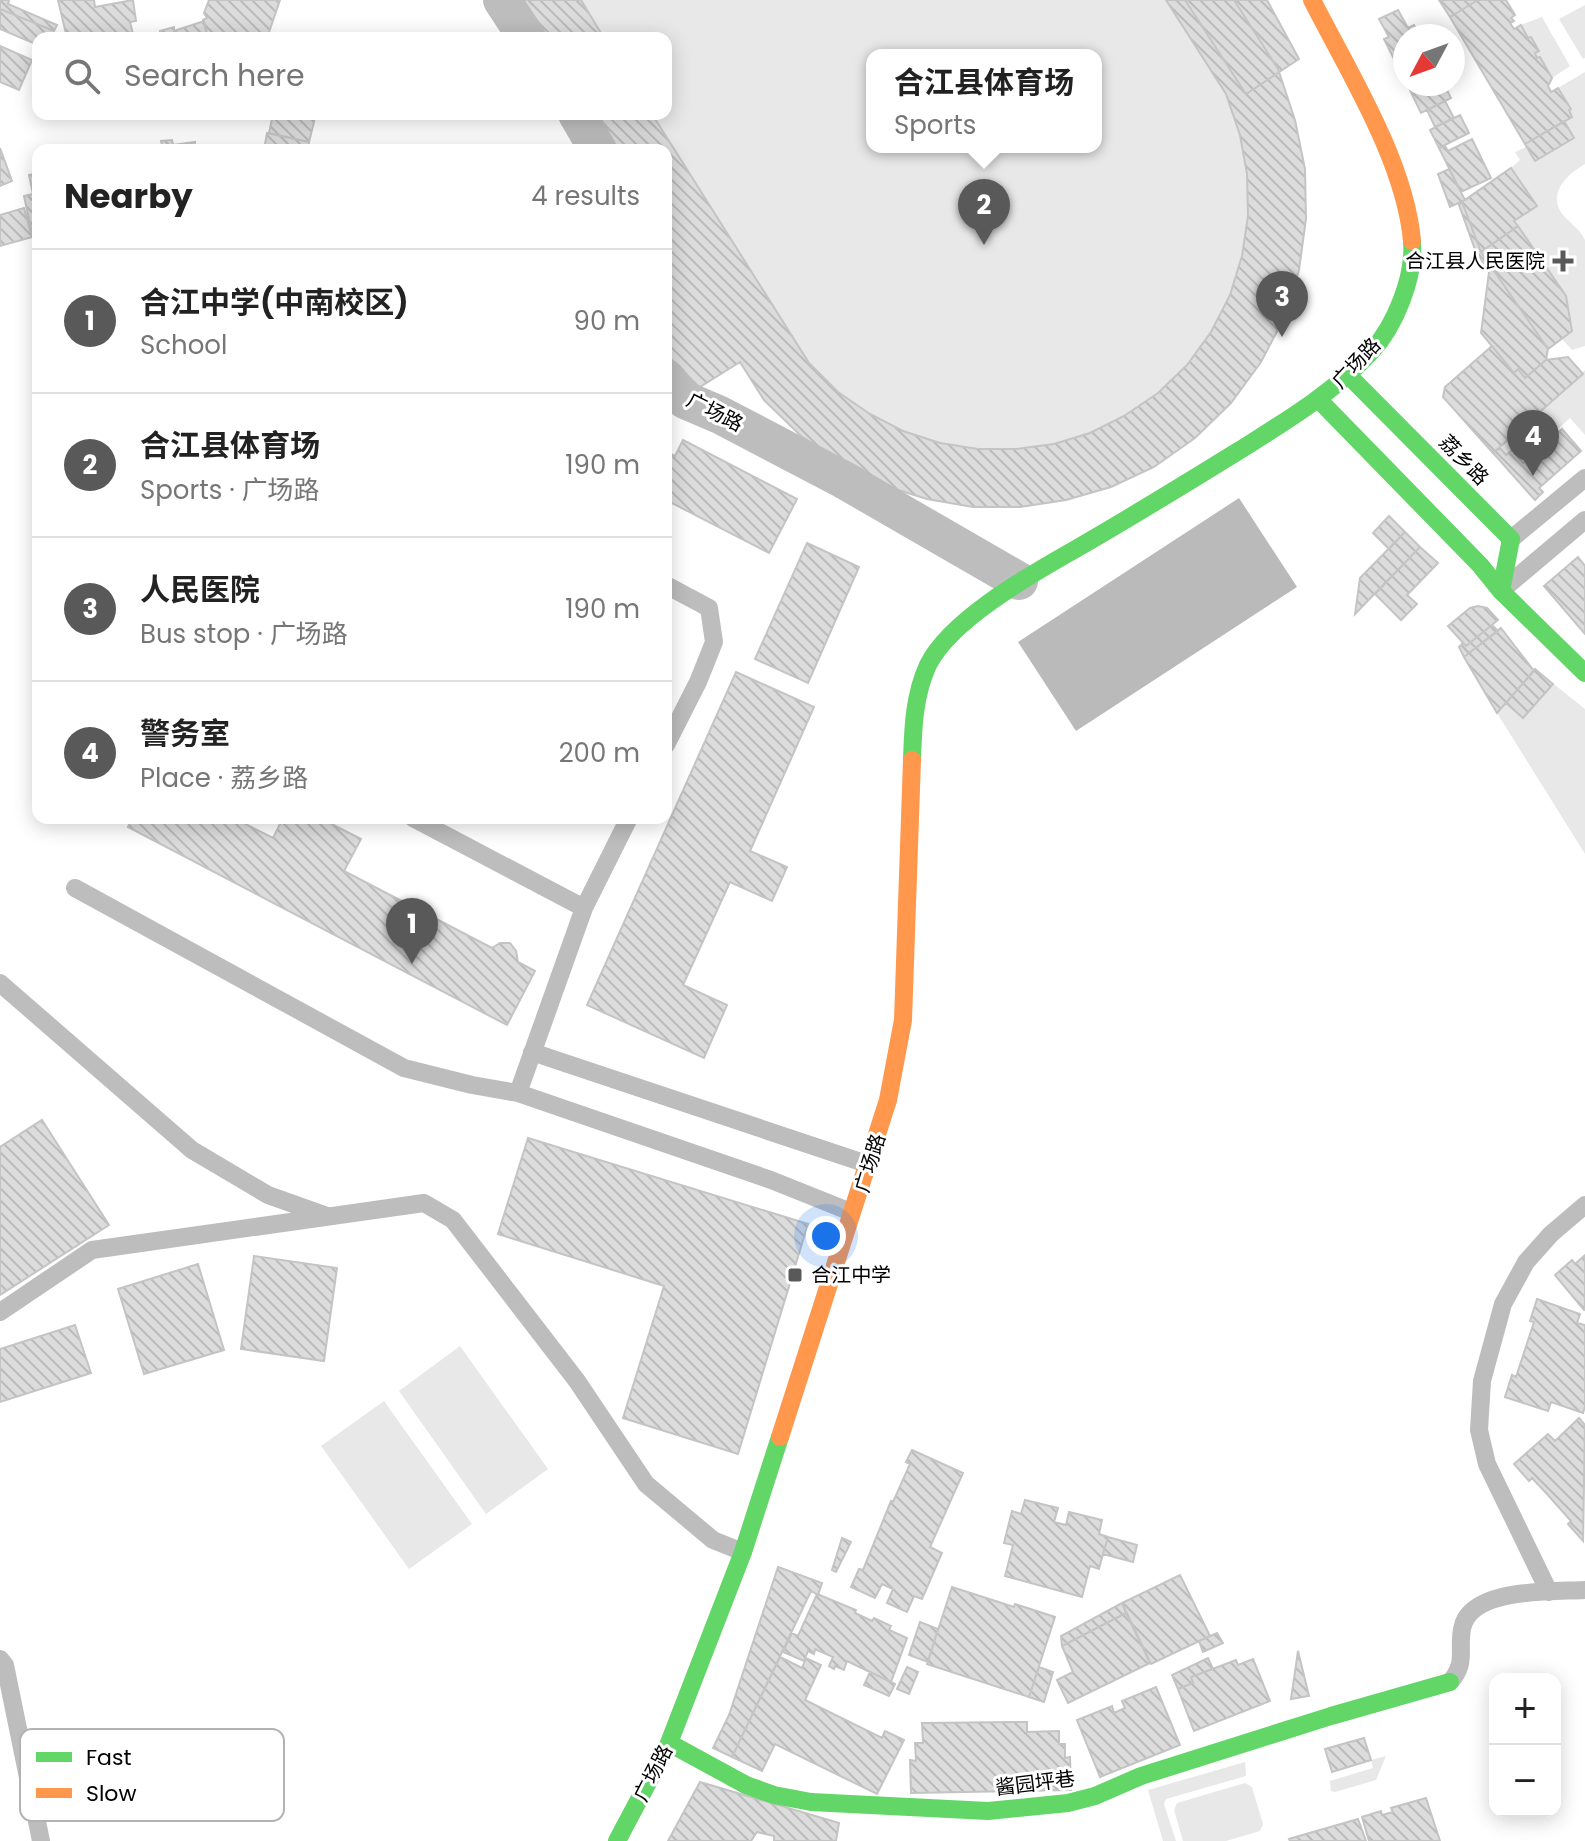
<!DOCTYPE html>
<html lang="en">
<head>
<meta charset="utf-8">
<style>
	:root { --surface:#fff; --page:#f2f2f2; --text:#222; --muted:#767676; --line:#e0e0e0; --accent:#595959 }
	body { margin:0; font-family:Poppins,"Noto Sans SC",sans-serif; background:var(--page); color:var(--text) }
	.controls { position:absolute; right:24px; bottom:24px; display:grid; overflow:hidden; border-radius:16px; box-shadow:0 4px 20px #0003 }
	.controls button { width:72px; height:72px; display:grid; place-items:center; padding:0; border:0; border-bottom:2px solid var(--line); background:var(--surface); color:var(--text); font:40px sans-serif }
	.compass { position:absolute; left:1393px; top:24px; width:72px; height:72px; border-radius:50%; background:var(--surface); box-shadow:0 4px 20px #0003; rotate:229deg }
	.you { position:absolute; left:826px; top:1236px; width:28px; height:28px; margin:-20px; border:6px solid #fff; border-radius:50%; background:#1a73e8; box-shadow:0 0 0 12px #1a73e833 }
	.badge { display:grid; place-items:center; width:52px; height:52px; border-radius:50%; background:var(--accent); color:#fff; font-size:26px; font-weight:700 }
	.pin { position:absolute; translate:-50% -66px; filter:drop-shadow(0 2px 4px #0008) }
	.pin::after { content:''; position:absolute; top:42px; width:28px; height:24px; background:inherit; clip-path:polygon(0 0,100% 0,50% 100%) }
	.popup { position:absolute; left:866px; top:49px; width:236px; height:104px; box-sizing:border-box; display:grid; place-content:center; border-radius:16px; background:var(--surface); filter:drop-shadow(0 2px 6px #0005); font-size:26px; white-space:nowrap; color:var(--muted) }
	.popup b { font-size:30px; color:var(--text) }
	.popup::after { content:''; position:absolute; left:50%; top:100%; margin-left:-16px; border:16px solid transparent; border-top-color:var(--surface) }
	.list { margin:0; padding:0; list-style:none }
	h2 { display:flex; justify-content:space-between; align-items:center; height:104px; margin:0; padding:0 32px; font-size:34px }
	h2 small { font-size:26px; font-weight:400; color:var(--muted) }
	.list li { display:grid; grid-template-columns:52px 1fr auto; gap:24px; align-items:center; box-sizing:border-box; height:144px; padding:0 32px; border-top:2px solid var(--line) }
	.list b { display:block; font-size:30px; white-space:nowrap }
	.list p { margin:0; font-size:26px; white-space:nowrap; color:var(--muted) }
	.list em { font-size:26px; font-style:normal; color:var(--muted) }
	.icon { flex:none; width:44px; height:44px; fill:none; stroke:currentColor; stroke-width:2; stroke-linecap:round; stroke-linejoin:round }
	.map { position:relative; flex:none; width:1585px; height:1841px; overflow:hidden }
	.search { position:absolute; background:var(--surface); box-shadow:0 4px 20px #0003; left:32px; top:32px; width:640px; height:88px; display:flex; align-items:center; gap:20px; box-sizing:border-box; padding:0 28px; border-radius:16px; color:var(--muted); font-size:30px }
	.panel { position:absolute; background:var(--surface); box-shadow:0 4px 20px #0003; left:32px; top:144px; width:640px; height:680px; border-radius:16px }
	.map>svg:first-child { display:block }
</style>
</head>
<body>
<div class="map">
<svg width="1585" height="1841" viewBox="0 0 1585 1841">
	<defs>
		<pattern id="building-back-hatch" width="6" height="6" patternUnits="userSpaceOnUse" patternTransform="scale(2)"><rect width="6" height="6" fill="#dcdcdc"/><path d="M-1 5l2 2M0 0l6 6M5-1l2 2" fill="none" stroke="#bbb"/></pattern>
	</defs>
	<rect width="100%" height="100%" fill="#fff"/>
	<path fill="#e8e8e8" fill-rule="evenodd" d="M513 0H1234L1278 69 1295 120 1305 169 1306 219 1299 270 1284 318 1111 487 1066 500 1020 507H973L927 499 882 485 802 437 764 400 740 363 687 395 666 150 584 114H666V38H536ZM872 55H1096V147H872Z
		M1585 5V58L1583 59 1559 19Z
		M1542 17 1570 66 1552 78 1540 57 1537 58 1535 53 1539 51 1531 37 1528 38 1521 25Z
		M1585 72V164C1568 174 1545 194 1564 216 1572 225 1579 228 1585 240V346L1572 350 1562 339 1572 331 1566 296 1514 221 1536 206 1511 168 1520 160 1515 152 1526 147 1535 161 1574 138 1564 121 1570 109 1558 88Z
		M1585 370V435L1570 418 1525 459 1523 463 1506 455 1500 448Z
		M1535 669 1585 709V854L1497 713Z
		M460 1346 548 1469 486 1514 399 1391Z
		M384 1401 472 1524 409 1569 321 1446Z
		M1386 1756 1376 1780 1335 1792 1331 1791 1330 1781 1373 1768 1371 1760Z
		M1245 1762 1246 1776 1166 1799 1164 1804 1176 1841H1163L1148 1790Z
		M1245 1783 1252 1787 1263 1824 1260 1831 1226 1841H1183L1174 1810 1177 1803Z"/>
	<path fill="#bababa" d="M1239 498 1297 587 1076 731 1018 642Z"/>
	<path fill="url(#building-back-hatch)" stroke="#c4c4c4" stroke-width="2" d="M0 0H9L8 4 57 25 54 31 0 9Z
		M58 0H94L95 7 133 0 136 21 130 22 134 38H67Z
		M209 0H280L267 38H208L203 20 207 18 204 13Z
		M513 0H581L604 38H536Z
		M1166 0H1234L1278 69 1295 120 1305 169 1306 219 1299 270 1284 318 1261 362 1231 403 1195 438 1154 467 1111 487 1066 500 1020 507H973L927 499 882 485 802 437 764 400 740 362 687 395 666 361V150H607L584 114H652L809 363 838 392 870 414 903 431 940 443 978 449H1016L1054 444 1090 433 1124 416 1158 393 1187 365 1211 332 1230 295 1242 256 1248 216 1247 174 1240 135 1226 94Z
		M1185 0H1267L1299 59 1246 94Z
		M1439 0H1478L1450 17Z
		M1478 0H1506L1515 15 1511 18 1514 21 1510 23 1514 29 1521 25 1528 38 1531 37 1539 51 1535 53 1537 58 1540 57 1552 78 1548 86 1551 92 1558 88 1571 109 1569 110 1572 117 1525 144 1450 17Z
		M0 9 54 31 52 38H38V45L0 29Z
		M1398 10 1408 28 1414 25 1420 36H1405V81L1384 39 1389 37 1379 19Z
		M204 21 208 38H162L160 31 174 27V31Z
		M0 46 32 60 19 90 0 82Z
		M1407 84H1444L1451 98 1421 113Z
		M1445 101 1454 118 1435 127 1427 110Z
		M273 114H316L309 142 269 133Z
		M1460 115 1469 133 1439 148 1430 130Z
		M1564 121 1574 138 1535 161 1525 144Z
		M267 133 309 142 308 150H264Z
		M1472 139 1491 178 1461 192 1439 148 1445 146 1448 151Z
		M172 140 173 145 195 142V150H163L161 141Z
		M0 148 12 181 0 186Z
		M1511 168 1537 206 1514 221 1518 226 1481 252 1462 202Z
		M1449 169 1465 200 1450 207 1438 174Z
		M38 173V232L32 233 24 196 33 194 29 175Z
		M1462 202 1481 252 1548 349 1546 360 1525 378 1518 369 1514 373 1481 333 1489 272 1477 255 1459 205Z
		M24 208 32 237 0 246V215Z
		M1518 226 1566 296 1572 331 1548 349 1481 252Z
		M1492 346 1514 373 1518 369 1525 378 1546 360 1568 357 1583 374 1493 453 1443 397 1445 387Z
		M1562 429 1581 451 1539 488 1543 492 1535 500 1493 453 1500 448 1506 455 1512 450 1523 463Z
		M683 440 797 499 769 553 666 500V451L675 456Z
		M1389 516 1405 532 1389 549 1373 533Z
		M1405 532 1420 547 1355 614 1360 578Z
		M807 543 859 567 808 683 755 659Z
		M1420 547 1438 563 1407 595 1417 604 1401 620 1375 594Z
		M1578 557 1585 566V634L1544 586Z
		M1478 606 1487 608 1498 620 1466 646 1448 626 1470 608Z
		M1492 625 1498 631 1464 657 1459 647 1463 643 1466 646Z
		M1501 628 1534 671 1497 713 1464 657Z
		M1535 669 1553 684 1523 718 1506 703Z
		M736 672 814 707 750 851 787 867 772 901 730 882 683 985 727 1005 704 1058 587 1005Z
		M132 818H234L273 838 283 818H320L361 839 344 871 492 948 500 943H510L516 951 518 962 535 971 507 1025 128 827Z
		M42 1120 109 1225 0 1295V1147Z
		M528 1138 808 1224 738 1454 623 1418 664 1286 498 1234Z
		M1585 1255V1309L1584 1310 1555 1275 1572 1260 1575 1264Z
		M254 1256 337 1268 324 1361 241 1349Z
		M198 1264 224 1350 144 1374 118 1289Z
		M1537 1299 1580 1314 1577 1323 1585 1325V1406L1583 1413 1551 1402 1548 1411 1505 1397 1512 1375 1516 1377 1534 1322 1530 1321Z
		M75 1325 91 1373 0 1402V1349Z
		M1579 1418 1585 1425 1583 1541 1568 1524 1571 1521 1547 1494 1532 1478 1529 1481 1514 1464 1548 1434 1555 1441Z
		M912 1450 963 1473 930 1547 942 1553 922 1599 914 1596 907 1612 887 1603 893 1589 882 1584 875 1598 851 1587 859 1569 863 1570 891 1501 893 1502 910 1464 906 1462Z
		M1025 1500 1058 1508 1054 1522 1066 1525 1069 1512 1102 1520 1099 1534 1108 1537 1103 1554 1099 1569 1090 1566 1082 1597 1005 1576 1013 1545 1004 1543 1012 1511 1021 1514Z
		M1108 1537 1137 1545 1133 1562 1103 1554Z
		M842 1538 851 1542 836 1572 832 1570Z
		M778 1567 822 1583 818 1595 811 1591 732 1757 713 1748 729 1715Z
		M1180 1575 1210 1636 1151 1664 1122 1603Z
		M952 1587 1014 1607 1015 1604 1055 1617 1029 1697 927 1664Z
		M817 1594 856 1610 855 1613 872 1621 874 1618 891 1626 889 1630 907 1638 891 1682 847 1661 844 1670 835 1666 834 1669 829 1666 833 1657 815 1649 814 1654 808 1651 804 1661 783 1652 792 1633 798 1636Z
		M1122 1603 1126 1613 1062 1646 1061 1636Z
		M1126 1613 1150 1663 1068 1703 1057 1680 1073 1672 1062 1646Z
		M920 1622 938 1629 928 1662 909 1655Z
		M1217 1633 1223 1643 1203 1652 1199 1641Z
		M1298 1651 1309 1696 1291 1699Z
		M780 1657 802 1668 806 1658 821 1665 805 1700 882 1738 885 1731 904 1740 877 1794 775 1744 762 1771 732 1757Z
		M1208 1658 1213 1669 1191 1677 1193 1683 1178 1689 1172 1675Z
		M1253 1659 1270 1701 1194 1731 1178 1689 1193 1683 1191 1677 1236 1660 1238 1665Z
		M907 1667 918 1672 909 1694 897 1689Z
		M1039 1667 1053 1672 1044 1702 1029 1697Z
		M870 1672 895 1684 889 1696 864 1685Z
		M1156 1687 1180 1745 1100 1777 1077 1720 1112 1706 1114 1713 1125 1708 1122 1701Z
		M1027 1722V1732L1059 1731V1744H1065V1758L1070 1757 1071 1790 911 1793 910 1760 916 1761 915 1743H923L922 1723Z
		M1364 1738 1371 1760 1332 1772 1325 1749Z
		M700 1782 839 1823 836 1841H774V1836L757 1832 751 1841H668Z
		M1426 1798 1440 1841H1369L1362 1817 1381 1811 1382 1815 1393 1812 1391 1808Z
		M1358 1819 1366 1841H1290L1289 1839Z"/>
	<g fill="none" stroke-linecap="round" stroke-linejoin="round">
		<path stroke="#bdbdbd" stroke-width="18" d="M1510 540 1585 478
			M1509 584 1585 520
			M666 585 709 608 714 642 698 682 666 745
			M413 818 584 908
			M75 888 404 1068 472 1085 518 1093 771 1180 851 1212
			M0 983 192 1150 268 1195 327 1216
			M532 1052 867 1164
			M518 1093 584 908 629 818
			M0 1312 92 1250 424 1203 453 1220 577 1381 646 1484 713 1540 743 1552
			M1549 1592 1487 1464 1479 1430 1482 1381 1503 1304 1526 1262 1551 1234 1585 1205
			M0 1659 5 1665 41 1841
			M1450 1682C1467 1663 1458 1651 1462 1629 1469 1587 1552 1592 1585 1590"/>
		<path stroke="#bdbdbd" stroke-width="38" d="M502 0 527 38
			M577 114 598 150
			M666 378 685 400 720 415 844 480 1019 581"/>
		<path stroke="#63d668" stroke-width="18" d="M1348 375 1511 539 1501 591
			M1319 400 1480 565 1501 591 1585 673
			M912 760C913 729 914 695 928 665 950 620 1030 575 1074 550 1130 518 1185 484 1240 450 1286 421 1333 393 1371 352 1395 326 1415 277 1412 241
			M669 1743 746 1785 774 1795 811 1802 988 1811 1068 1803 1095 1796 1141 1776 1331 1716 1450 1682
			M617 1841 669 1743 743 1552 780 1437"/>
		<path stroke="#ff974d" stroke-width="18" d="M1312 0C1348 71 1405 161 1412 241
			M780 1437 888 1100 903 1020 912 760"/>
	</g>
	<g fill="#595959" stroke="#fff" stroke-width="3">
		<path d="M1559 249h8v8h8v8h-8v8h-8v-8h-8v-8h8z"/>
		<rect x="787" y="1267" width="16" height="16" rx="4"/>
	</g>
	<g text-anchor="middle" stroke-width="6" stroke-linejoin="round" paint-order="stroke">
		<g font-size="20" fill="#000" stroke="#fff" text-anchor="end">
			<text x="1545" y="268">合江县人民医院</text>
			<text x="811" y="1282" text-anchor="start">合江中学</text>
		</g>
		<g font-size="20" fill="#000" stroke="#fff">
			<text transform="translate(1356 363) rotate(-47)" y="7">广场路</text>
			<text transform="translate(715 412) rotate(27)" y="7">广场路</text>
			<text transform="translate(1464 460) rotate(46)" y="7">荔乡路</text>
			<text transform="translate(870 1163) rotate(-73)" y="7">广场路</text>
			<text transform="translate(653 1773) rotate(-63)" y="7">广场路</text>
			<text transform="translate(1035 1783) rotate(-7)" y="7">酱园坪巷</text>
		</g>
	</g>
	<rect x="20" y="1729" width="264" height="92" rx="12" fill="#fff" stroke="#b2b2b2" stroke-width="2"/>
	<rect x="36" y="1752" width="36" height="10" fill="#63d668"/>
	<rect x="36" y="1788" width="36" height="10" fill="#ff974d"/>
	<g font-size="22" fill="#000">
		<text x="86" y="1765">Fast</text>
		<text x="86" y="1801">Slow</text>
	</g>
</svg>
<div class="controls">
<button>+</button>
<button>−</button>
</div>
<svg class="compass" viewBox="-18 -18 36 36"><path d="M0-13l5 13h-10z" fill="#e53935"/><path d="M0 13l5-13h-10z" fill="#767676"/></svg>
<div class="you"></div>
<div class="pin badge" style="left:412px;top:964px">1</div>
<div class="pin badge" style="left:984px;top:245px">2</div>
<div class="popup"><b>合江县体育场</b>Sports</div>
<div class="pin badge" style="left:1282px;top:337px">3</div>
<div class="pin badge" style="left:1533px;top:476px">4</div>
<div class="search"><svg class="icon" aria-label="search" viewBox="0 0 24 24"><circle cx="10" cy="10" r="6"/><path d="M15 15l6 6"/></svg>Search here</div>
<section class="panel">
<h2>Nearby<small>4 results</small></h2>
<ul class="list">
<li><span class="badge">1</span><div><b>合江中学(中南校区)</b><p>School</p></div><em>90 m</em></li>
<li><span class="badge">2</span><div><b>合江县体育场</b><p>Sports · 广场路</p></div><em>190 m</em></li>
<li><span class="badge">3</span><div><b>人民医院</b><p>Bus stop · 广场路</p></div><em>190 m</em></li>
<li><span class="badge">4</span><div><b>警务室</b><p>Place · 荔乡路</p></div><em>200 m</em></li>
</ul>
</section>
</div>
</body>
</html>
